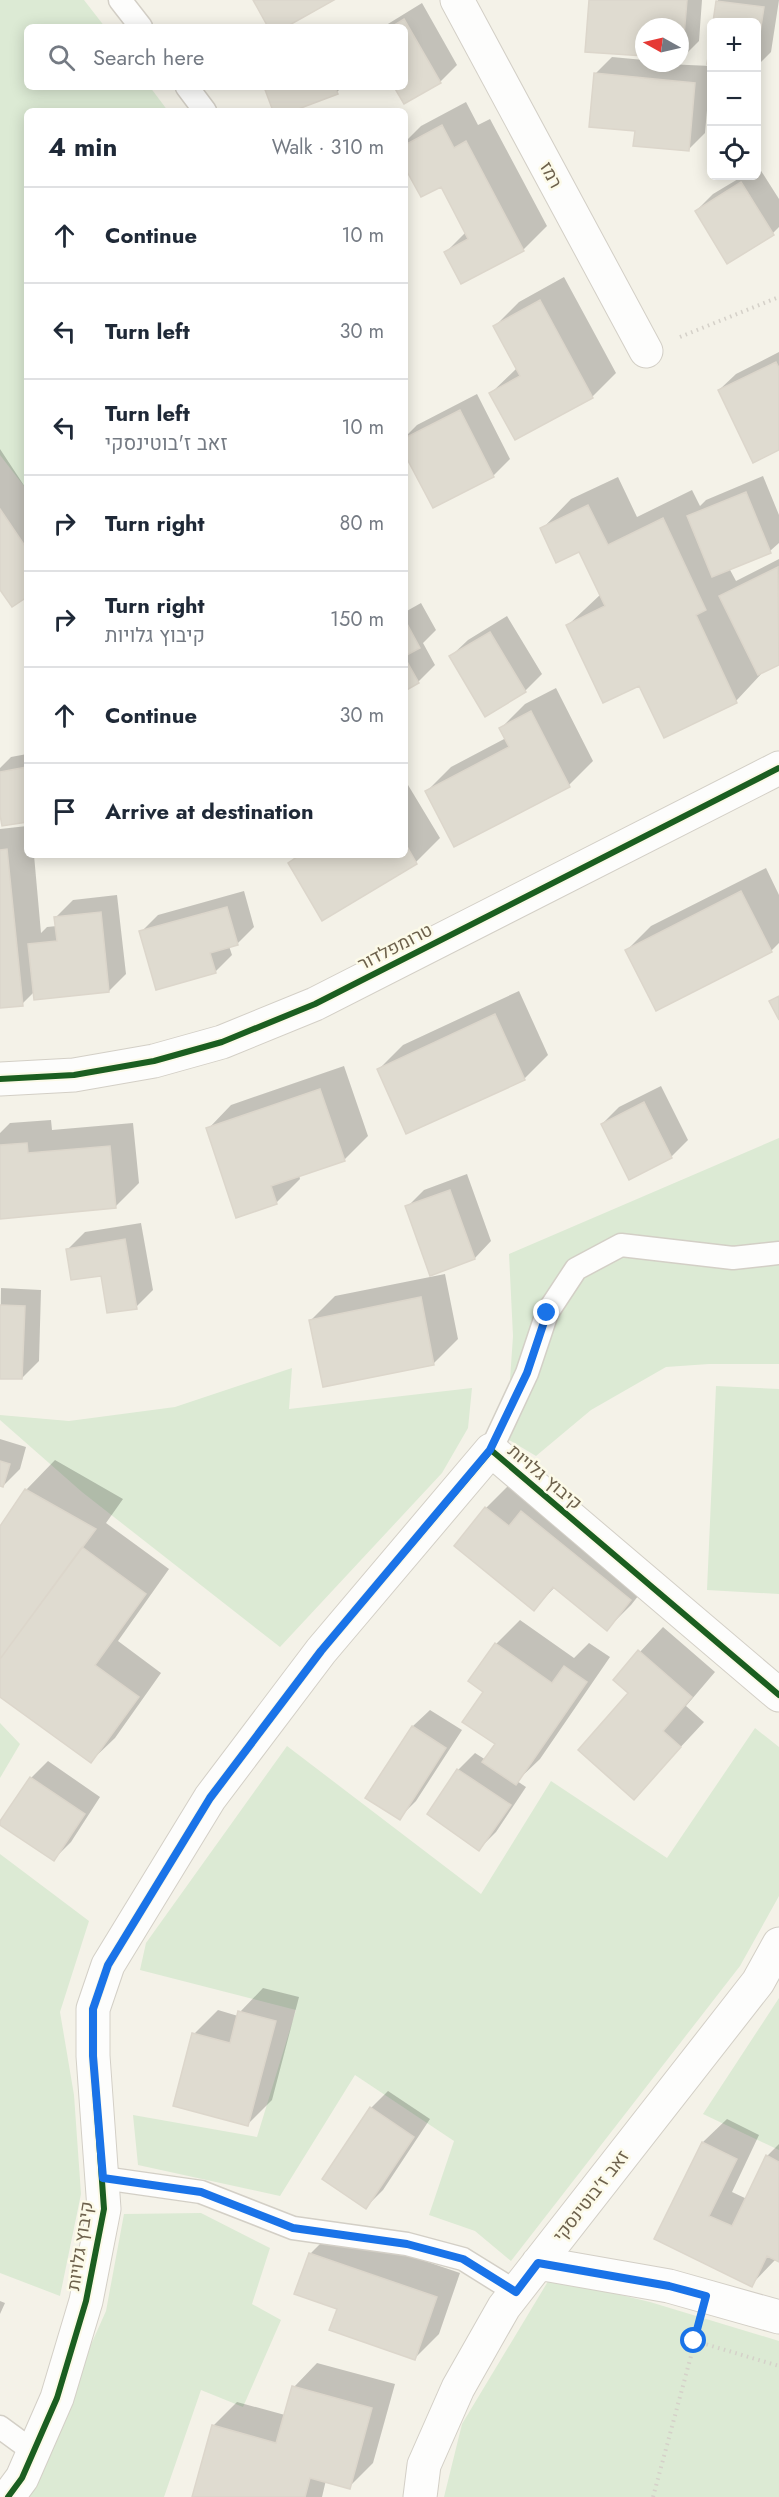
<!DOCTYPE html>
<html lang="en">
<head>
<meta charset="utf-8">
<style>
	:root { --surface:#fff; --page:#f6f6f7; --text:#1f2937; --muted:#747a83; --line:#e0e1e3 }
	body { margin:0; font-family:Jost,Heebo,sans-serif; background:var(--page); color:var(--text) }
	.controls { position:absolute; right:18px; top:18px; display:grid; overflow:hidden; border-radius:9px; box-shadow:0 3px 15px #0003 }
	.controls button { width:54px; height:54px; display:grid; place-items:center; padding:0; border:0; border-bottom:2px solid var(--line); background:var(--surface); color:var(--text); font:30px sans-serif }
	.compass { position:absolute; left:635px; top:18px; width:54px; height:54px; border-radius:50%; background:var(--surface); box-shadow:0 3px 15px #0003; rotate:278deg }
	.stop { position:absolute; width:18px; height:18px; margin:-14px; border:4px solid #1a73e8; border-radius:50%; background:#fff }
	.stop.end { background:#1a73e8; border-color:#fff; box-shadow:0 2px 6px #0008 }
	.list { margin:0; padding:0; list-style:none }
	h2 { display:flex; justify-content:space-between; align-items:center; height:78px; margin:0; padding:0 24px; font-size:26px }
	h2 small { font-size:20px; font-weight:400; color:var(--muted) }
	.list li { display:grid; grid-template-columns:39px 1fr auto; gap:18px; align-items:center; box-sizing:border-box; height:96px; padding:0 24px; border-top:2px solid var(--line) }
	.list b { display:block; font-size:22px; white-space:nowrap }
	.list p { margin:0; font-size:20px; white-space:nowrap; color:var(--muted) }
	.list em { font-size:20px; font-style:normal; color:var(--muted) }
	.icon { flex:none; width:33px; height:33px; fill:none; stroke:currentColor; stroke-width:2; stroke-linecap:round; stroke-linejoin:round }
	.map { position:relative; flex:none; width:779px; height:2497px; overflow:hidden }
	.search { position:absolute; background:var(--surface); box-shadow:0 3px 15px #0003; left:24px; top:24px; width:384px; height:66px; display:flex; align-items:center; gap:15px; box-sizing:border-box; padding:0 21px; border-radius:9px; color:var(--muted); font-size:22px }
	.panel { position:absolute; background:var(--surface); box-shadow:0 3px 15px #0003; left:24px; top:108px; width:384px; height:750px; border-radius:9px }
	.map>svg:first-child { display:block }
</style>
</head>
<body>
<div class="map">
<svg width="779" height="2497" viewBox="0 0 779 2497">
	<rect width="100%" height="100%" fill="#f4f2e8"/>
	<path fill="#dcead4" d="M0 0H84L105 27H27V87H150L168 111H27V490L0 455Z
		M779 1138V1364H709L666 1367 591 1410 536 1456 506 1438 513 1336 509 1254Z
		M292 1368 289 1409 472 1388 468 1428 442 1473 280 1647 82 1492 0 1420V1415L69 1421 175 1407Z
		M716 1386 779 1389V1594L707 1590Z
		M0 1723 20 1744 0 1778Z
		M755 1728 779 1747V1896L740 1966 511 2261 475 2231 429 2215 454 2141 355 2075 280 2196 138 2165 133 2115 257 2137 296 2010 140 1970 146 1943 287 1746 481 1894 551 1781 667 1858Z
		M0 1854 89 1921 60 2012 74 2095 81 2194 60 2296 0 2273Z
		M779 1998V2150L703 2114Z
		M201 2213 270 2248 252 2304 281 2320 243 2407 201 2390 164 2497H18L32 2477 106 2311 124 2214Z
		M550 2278 650 2302 779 2341V2497H444L462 2424Z"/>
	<path fill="#0003" d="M591 0H702L699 41 682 58 680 27H644V55L587 50Z
		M718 0H779L771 52 756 67V22H714Z
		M422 3 457 65 440 82 404 102 396 87H405V27H383Z
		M612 57 644 60V63L711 66 705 133 688 150 636 130 595 74Z
		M265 87H342L337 92 289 111H274Z
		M466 102 478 125 490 119 547 226 523 250 446 252 466 232 441 185 405 165V142L421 126Z
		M758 166 779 199V227L773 233 696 211 713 194 743 176H756Z
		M564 277 616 373 592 397 491 393 517 368 495 326 519 302Z
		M779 352V448L719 390 736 374Z
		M477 394 510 459 493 476 405 451V437L417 425Z
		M0 449 27 490V595L0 587Z
		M763 476 779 515V543L770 551 729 568 736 581 779 559V663L764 671 736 701 640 684 568 625 601 594 580 550 542 529 571 499 618 477 637 517 692 490 700 506 706 500Z
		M421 603 436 630 423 643 435 665 418 682 405 689V612Z
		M507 616 542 674 525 691 451 656 468 640Z
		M556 688 593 761 569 785 455 845 427 791 451 767 506 738 501 728 525 704Z
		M27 754V820L0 807V768L11 757Z
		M405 780 440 838 416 862 323 919 290 863 297 855H405Z
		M27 826V855H34L41 933 47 927 57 926 56 917 73 900 117 895 126 974 109 991H35L22 1004 0 1007V829Z
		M766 868 779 895V943L771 951 627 950 651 926Z
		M244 891 254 927 237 944 229 946 232 955 215 972 141 932 158 915Z
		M519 991 548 1055 524 1079 379 1069 403 1045Z
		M344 1066 368 1136 344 1160 299 1175 300 1179 276 1203 208 1129 231 1105Z
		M661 1086 688 1140 671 1157 602 1124 619 1107Z
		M51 1120 52 1130 133 1123 139 1183 115 1207 0 1218V1133L10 1123Z
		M467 1174 491 1241 475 1258 407 1207 424 1190Z
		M141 1223 153 1290 136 1307 102 1274 68 1249 85 1232Z
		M445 1274 458 1339 434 1363 324 1385 311 1320 335 1296Z
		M1 1288 41 1290 39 1361 22 1378 0 1377Z
		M0 1439 26 1447 20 1469 3 1486 0 1485Z
		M55 1460 123 1499 106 1523 169 1569 118 1641 161 1673 115 1738 91 1761 0 1695V1528L26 1490Z
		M510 1484 654 1576 631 1605 607 1629 555 1587 534 1609 456 1545 486 1508Z
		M520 1620 574 1658 589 1643 610 1657 540 1759 517 1781 526 1787 496 1832 479 1849 429 1814 458 1770 475 1753 486 1760 497 1744 485 1691 496 1644Z
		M663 1627 715 1672 686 1706 704 1722 634 1797 630 1693 615 1679Z
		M430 1710 462 1730 416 1801 399 1818 367 1798 413 1726Z
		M48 1761 100 1797 71 1842 54 1859 31 1778Z
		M263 1988 299 1997 272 2100 248 2124 194 2034 218 2010 238 2016 240 2012Z
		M388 2091 430 2119 383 2190 366 2207 324 2178 371 2108Z
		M727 2119 759 2135 732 2192 747 2199 767 2156 779 2144V2261L776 2259 751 2285 656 2239 703 2142Z
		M334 2230 460 2273 439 2334 415 2358 339 2308 310 2254Z
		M0 2301 5 2303 0 2314Z
		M317 2363 395 2384 373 2463 349 2487 326 2480 322 2497H193L213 2426 237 2402 285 2415 294 2387Z"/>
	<path fill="#dfdbd0" stroke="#dcd6cb" stroke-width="1.5" d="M253 0H334L286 27H268Z
		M589 0H687L682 60H680V27H644V56L585 52Z
		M716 1 764 7 756 59V22H713Z
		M404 19 441 83 404 104 394 87H405V27H391Z
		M712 31V64H707Z
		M594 73 695 83 689 151 633 146 635 131 589 127Z
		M264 87H335L338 94 293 111H273Z
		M442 125 454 148 466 141 524 251 461 284 444 252 468 239 441 187 421 197 405 168V145Z
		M741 182 774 235 727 264 695 211Z
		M540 300 593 398 515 440 489 393 520 376 493 326Z
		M776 362 779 368V450L753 463 718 390Z
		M460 410 494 477 433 508 405 455V438Z
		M746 492 771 553 712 577 687 516Z
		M588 505 608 545 663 518 706 610 696 615 737 703 664 738 639 686 603 703 566 625 605 606 579 552 556 563 540 528Z
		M0 509 27 549V597L12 607 0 590Z
		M778 567 779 665 758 675 719 596Z
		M405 620 420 648 405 656Z
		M490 632 526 692 485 717 449 656Z
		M405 658 419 683 405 691Z
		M531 711 570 787 454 847 425 791 509 747 499 728Z
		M27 767V822L2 826 0 815V772Z
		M405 843 417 864 322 921 288 863 300 855H405Z
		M7 849 23 1006 0 1008V850Z
		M741 891 772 952 656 1011 625 950Z
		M227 907 238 945 210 953 216 973 156 990 139 931Z
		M101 912 109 992 34 1000 28 944 57 941 54 917Z
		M779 996V1020L769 1001Z
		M495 1014 525 1080 406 1134 377 1069Z
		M320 1089 345 1161 271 1186 277 1204 236 1218 206 1128Z
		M644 1102 672 1158 629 1180 601 1124Z
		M27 1143 28 1153 110 1146 116 1208 0 1219V1145Z
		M450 1190 475 1259 430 1276 405 1206Z
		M125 1239 137 1309 107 1313 101 1276 71 1280 66 1249Z
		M421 1297 434 1365 323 1387 309 1320Z
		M0 1305 25 1306 22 1379H0Z
		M0 1461 10 1464 3 1487 0 1486Z
		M25 1489 96 1529 0 1659V1526Z
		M485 1507 509 1526 521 1511 631 1600 607 1631 553 1587 534 1611 454 1546Z
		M82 1547 146 1594 95 1665 139 1697 91 1763 0 1697V1659Z
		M495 1643 552 1683 564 1666 587 1682 516 1785 482 1762 495 1744 462 1722 483 1692 468 1681Z
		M638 1650 692 1697 663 1731 681 1747 634 1800 578 1750 628 1693 613 1680Z
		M412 1726 446 1748 400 1820 365 1798Z
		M457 1769 511 1805 479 1851 427 1814Z
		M30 1777 85 1814 54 1861 0 1825V1821Z
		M238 2011 276 2021 248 2126 173 2106 192 2033 230 2043Z
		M370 2107 414 2137 366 2209 322 2179Z
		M702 2142 737 2159 709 2216 732 2226 766 2155 779 2162V2262L767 2256 752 2287 654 2239Z
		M309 2253 437 2297 415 2360 329 2330 337 2309 294 2294Z
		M292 2386 372 2408 350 2489 310 2478 305 2497H192L212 2425 276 2443Z"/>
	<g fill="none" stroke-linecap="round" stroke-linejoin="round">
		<defs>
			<path id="service" d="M120 0 141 27
				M187 87 205 111
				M491 1450 527 1373 547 1313 576 1269 621 1245 733 1258 779 1253
				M103 2178 201 2192 293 2228 407 2244 463 2259 516 2292
				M0 2427 34 2452"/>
			<path id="minor" d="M457 0 646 351
				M0 1079 74 1075 154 1061 222 1042 315 1004 779 768
				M538 2263 669 2286 779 2317
				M8 2497 22 2478 57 2398 86 2301 104 2209 93 2056V2009L108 1965 210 1798 321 1651 491 1450 779 1695
				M420 2497 424 2465 458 2388 504 2307 758 1982 779 1944"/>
		</defs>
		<use href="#service" stroke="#d3cfc6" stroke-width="25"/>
		<use href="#minor" stroke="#d3cfc6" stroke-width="35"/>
		<path stroke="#d5d1c9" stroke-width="4" stroke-dasharray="1.5 4.5" stroke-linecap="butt" d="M680 337 779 297
			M695 2341 779 2366
			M653 2497 698 2330"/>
		<use href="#service" stroke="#fdfdfc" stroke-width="22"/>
		<use href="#minor" stroke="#fdfdfc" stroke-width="33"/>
		<defs>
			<path id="cycleway" d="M0 1079 74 1075 154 1061 222 1042 315 1004 779 768
				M8 2497 22 2478 57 2398 86 2301 104 2209 93 2056V2009L108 1965 210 1798 321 1651 491 1450 779 1695"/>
		</defs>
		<use href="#cycleway" stroke="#fcfae8" stroke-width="10"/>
		<use href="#cycleway" stroke="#1b5e20" stroke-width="6"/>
	</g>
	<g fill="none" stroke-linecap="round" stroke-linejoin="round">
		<path stroke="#1a73e8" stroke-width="8" d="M547 1313 527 1373 490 1450 321 1651 210 1798 108 1965 93 2009V2056L103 2178 201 2192 293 2228 407 2244 463 2259 516 2292 538 2263 669 2286 706 2296 694 2341"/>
	</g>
	<g text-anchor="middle" stroke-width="5" stroke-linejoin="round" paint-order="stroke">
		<g font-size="18" fill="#6d614c" stroke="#fcfae8">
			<text transform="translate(551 175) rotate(62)" y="6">רמז</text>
			<text transform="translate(395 947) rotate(-27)" y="6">טרומפלדור</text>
			<text transform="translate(545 1477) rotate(40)" y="6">קיבוץ גלויות</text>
			<text transform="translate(591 2196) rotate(-52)" y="6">זאב ז'בוטינסקי</text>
			<text transform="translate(80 2246) rotate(-81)" y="6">קיבוץ גלויות</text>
		</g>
	</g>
</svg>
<div class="controls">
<button>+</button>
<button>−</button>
<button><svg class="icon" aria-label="locate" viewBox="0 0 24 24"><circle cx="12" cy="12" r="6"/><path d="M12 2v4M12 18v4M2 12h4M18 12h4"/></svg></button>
</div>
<svg class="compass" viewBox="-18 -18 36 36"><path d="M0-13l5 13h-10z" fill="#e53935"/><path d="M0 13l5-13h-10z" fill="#747a83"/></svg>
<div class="stop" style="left:694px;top:2341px"></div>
<div class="stop end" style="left:547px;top:1313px"></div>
<div class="search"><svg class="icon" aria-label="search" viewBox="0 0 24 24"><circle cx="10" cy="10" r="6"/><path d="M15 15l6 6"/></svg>Search here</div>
<section class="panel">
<h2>4 min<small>Walk · 310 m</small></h2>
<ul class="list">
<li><svg class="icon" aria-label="ahead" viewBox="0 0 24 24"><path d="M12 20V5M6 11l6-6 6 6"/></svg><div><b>Continue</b></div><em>10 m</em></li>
<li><svg class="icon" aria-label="left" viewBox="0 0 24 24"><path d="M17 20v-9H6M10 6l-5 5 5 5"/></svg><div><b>Turn left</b></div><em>30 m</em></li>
<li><svg class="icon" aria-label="left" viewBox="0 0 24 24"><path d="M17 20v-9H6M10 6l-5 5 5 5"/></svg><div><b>Turn left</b><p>זאב ז'בוטינסקי</p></div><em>10 m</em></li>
<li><svg class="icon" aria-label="right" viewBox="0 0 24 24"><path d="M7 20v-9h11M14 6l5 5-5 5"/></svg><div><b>Turn right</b></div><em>80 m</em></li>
<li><svg class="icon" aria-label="right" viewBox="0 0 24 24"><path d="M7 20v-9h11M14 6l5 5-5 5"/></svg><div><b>Turn right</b><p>קיבוץ גלויות</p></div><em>150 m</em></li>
<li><svg class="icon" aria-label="ahead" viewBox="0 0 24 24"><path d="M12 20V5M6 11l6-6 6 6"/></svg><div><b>Continue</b></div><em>30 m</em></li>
<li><svg class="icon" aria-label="arrive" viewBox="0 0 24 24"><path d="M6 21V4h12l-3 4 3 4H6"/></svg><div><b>Arrive at destination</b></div></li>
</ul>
</section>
</div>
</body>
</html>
